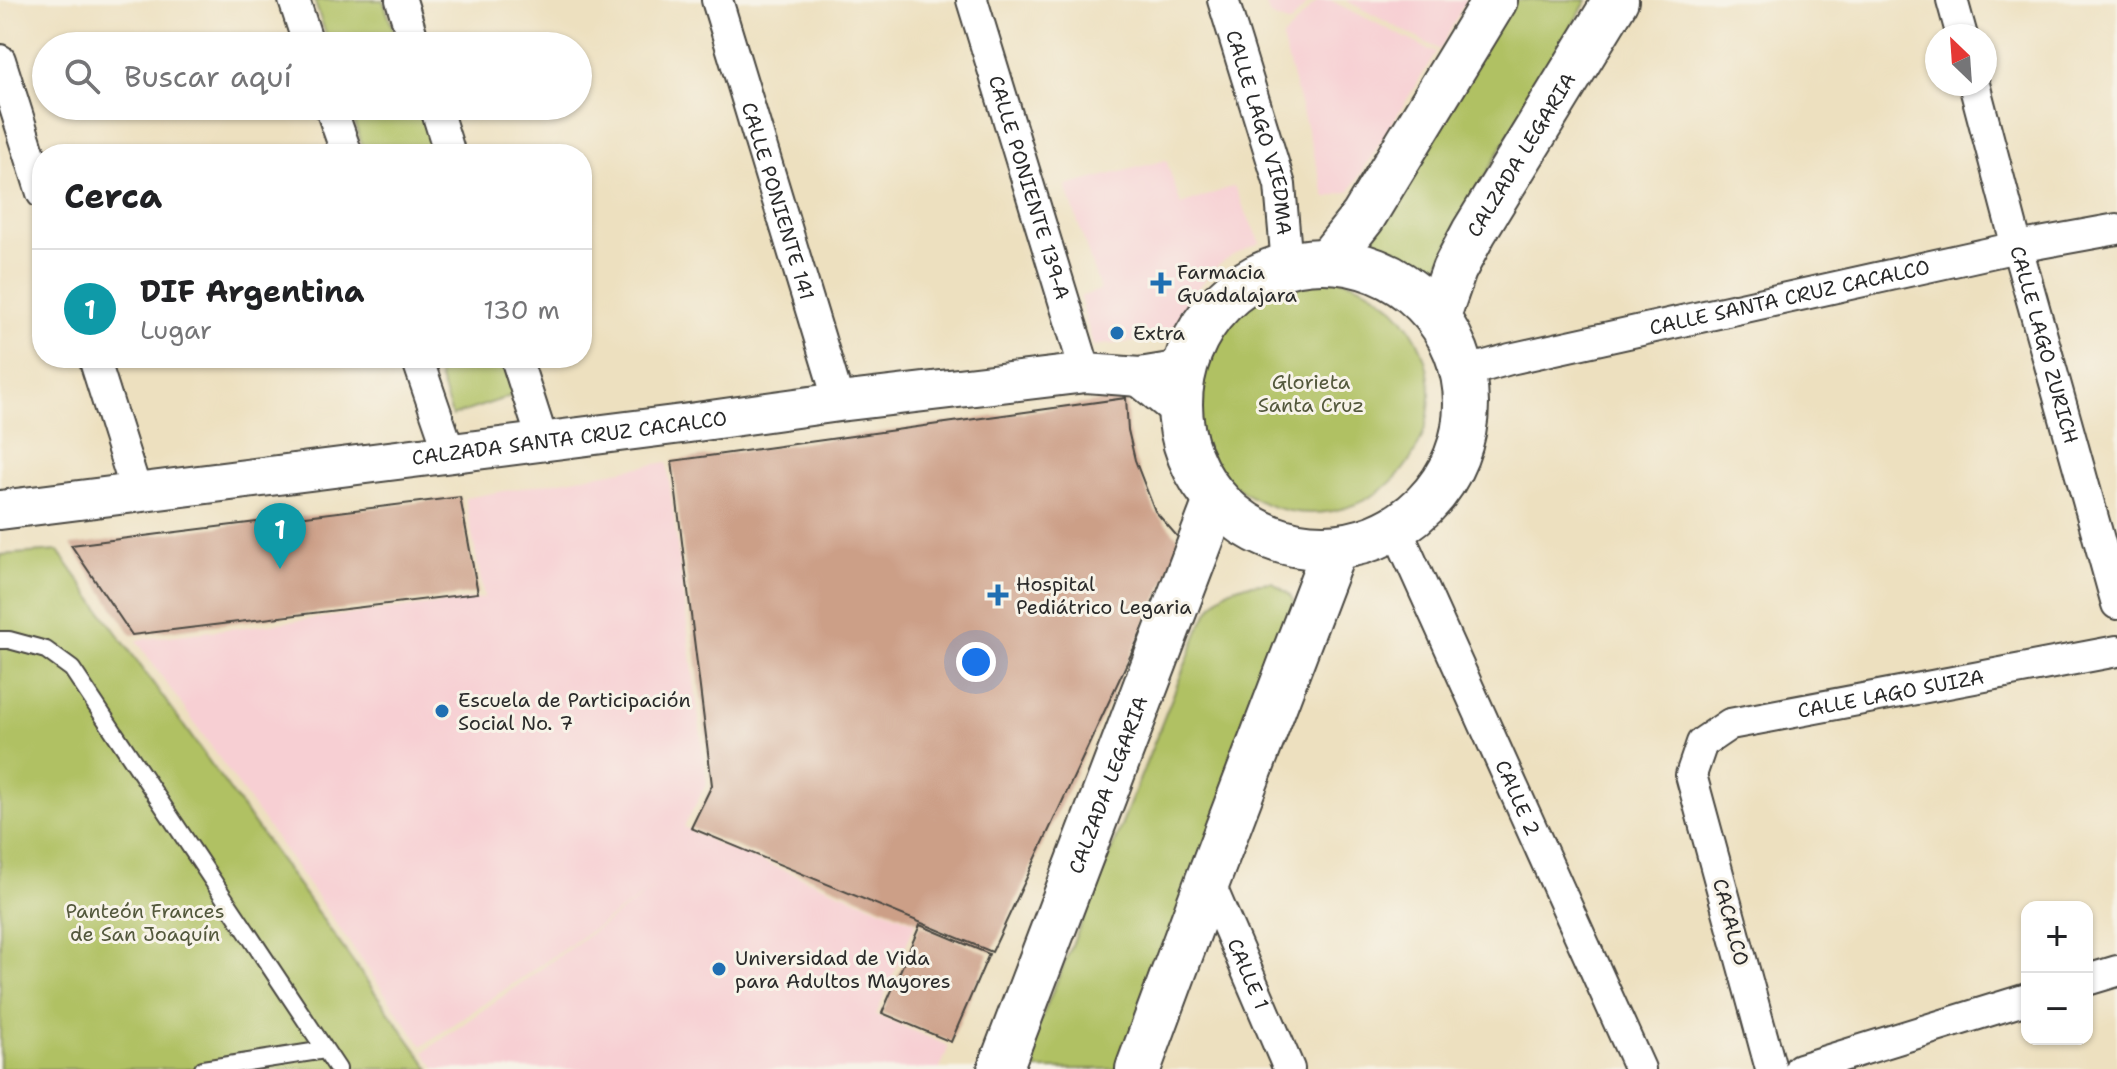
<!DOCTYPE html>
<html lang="es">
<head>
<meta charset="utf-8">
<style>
	:root { --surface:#fff; --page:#f2f2f2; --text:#202124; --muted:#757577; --line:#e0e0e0; --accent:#1f6fb2 }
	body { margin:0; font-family:"Shantell Sans",sans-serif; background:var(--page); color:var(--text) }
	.controls { position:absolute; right:24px; bottom:24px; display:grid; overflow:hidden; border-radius:16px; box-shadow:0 2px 6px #0004 }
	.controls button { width:72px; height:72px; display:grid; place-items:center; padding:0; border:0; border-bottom:2px solid var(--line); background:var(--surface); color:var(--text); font:40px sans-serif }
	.compass { position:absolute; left:1925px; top:24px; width:72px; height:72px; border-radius:50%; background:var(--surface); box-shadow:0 2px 6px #0004; rotate:335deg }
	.you { position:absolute; left:976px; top:662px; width:28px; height:28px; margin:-20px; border:6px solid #fff; border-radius:50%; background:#1a73e8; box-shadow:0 0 0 12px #1a73e833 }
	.badge { display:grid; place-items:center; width:52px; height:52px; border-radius:50%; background:var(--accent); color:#fff; font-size:26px; font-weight:700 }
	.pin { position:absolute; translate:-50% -66px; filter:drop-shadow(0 2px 4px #0008) }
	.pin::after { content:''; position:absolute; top:42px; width:28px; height:24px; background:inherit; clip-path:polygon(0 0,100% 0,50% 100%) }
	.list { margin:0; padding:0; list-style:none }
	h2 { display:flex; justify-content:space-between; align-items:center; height:104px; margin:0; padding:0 32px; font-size:34px }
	h2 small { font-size:26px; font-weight:400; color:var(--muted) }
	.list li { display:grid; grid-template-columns:52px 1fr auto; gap:24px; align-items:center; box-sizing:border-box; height:120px; padding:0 32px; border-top:2px solid var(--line) }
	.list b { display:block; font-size:30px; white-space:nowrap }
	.list p { margin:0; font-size:26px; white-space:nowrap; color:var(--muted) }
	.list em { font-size:26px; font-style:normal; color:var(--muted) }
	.icon { flex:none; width:44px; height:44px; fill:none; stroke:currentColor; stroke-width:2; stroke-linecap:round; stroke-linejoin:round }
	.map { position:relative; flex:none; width:2117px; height:1069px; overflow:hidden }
	.search { position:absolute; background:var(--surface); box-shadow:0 2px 6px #0004; left:32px; top:32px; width:560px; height:88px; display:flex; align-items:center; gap:20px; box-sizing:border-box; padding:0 28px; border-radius:44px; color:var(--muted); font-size:30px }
	.panel { position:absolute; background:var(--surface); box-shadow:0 2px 6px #0004; left:32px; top:144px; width:560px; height:224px; border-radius:32px }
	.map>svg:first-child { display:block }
</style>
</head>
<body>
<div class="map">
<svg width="2117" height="1069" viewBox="0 0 2117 1069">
	<rect width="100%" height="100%" fill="#f7f3e8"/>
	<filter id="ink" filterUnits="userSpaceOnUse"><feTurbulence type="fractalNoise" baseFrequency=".0125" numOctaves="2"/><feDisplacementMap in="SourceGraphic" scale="16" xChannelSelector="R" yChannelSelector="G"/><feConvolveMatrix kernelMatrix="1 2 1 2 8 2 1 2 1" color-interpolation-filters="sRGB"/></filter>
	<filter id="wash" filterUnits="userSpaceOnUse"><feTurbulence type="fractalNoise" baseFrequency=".006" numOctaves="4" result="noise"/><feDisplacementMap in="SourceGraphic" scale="32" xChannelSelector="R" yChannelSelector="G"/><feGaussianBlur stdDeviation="1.8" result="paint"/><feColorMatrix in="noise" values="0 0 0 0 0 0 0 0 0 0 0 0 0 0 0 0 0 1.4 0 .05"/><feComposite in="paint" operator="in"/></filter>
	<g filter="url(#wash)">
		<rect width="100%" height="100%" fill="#ede0bf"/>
		<path fill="#f7cfd3" d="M1264 0H1310L1290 24 1270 16Z
			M1318 0H1330L1436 53 1350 191 1326 198 1282 39Z
			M1345 0H1466L1440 50Z
			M1166 160 1181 205 1234 186 1260 243 1233 255 1212 270 1190 300 1168 338 1093 346 1080 297 1100 290 1066 186Z
			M667 462 707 783 684 827 717 844 916 922 876 1015 949 1046 940 1069H436L424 1052 664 881 422 1046 136 640 484 598 465 498Z"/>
		<path fill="#b0c164" stroke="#6e7648" stroke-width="2" d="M314 0H383L399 46H330Z
			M1514 0H1587L1464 212 1427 290 1406 270 1356 248Z
			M349 106H419L435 154H365Z
			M1192 394a119 119 0 1 1 238 0a119 119 0 1 1-238 0Z
			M433 358H505L517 394 452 416Z
			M58 551 430 1069H0V555Z
			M1272 582 1290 595 1301 615 1118 1069H1020L1101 876 1201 625C1222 586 1229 586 1272 582Z"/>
		<g id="blocks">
			<path fill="#cc9f87" d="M1126 398 1128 430 1135 460 1155 511 1183 543 992 952 691 828 712 785 672 461Z
				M460 497 478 593 132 635 71 545Z
				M920 925 989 954 951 1042 882 1013Z"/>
		</g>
	</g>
	<g filter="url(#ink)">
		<use href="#blocks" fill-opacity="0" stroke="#484641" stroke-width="2"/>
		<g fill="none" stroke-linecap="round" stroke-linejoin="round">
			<defs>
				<path id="service" d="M0 640H9L46 650 72 669 338 1069
					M203 1069 325 1050"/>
				<g id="minor">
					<path d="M294 0 309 46"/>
					<path d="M401 0 415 46"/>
					<path id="s1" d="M717 0 839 402"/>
					<path id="s2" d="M972 0 1086 373"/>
					<path id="s3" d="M1223 0 1280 185 1287 265"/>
					<path d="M1952 0 1962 36"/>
					<path d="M0 60 42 193"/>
					<path id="s4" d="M1974 84 2017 247 2117 604"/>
					<path d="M330 106 347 154"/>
					<path d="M435 106 450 154"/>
					<path d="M94 358 137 494"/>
					<path d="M417 358 450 454"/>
					<path d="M516 358 543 442"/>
					<path id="s5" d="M1464 372 1510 359 2017 247 2117 229"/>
					<path id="s6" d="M1396 528 1640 1069"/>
					<path id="s7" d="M1208 880 1289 1069"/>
					<path d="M2087 980 2117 971"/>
					<path id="s8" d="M1771 1069 1691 775 1702 743 1730 724 2117 651"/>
					<path d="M1800 1069 2027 999"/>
				</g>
				<g id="tertiary">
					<path d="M1140 377 1178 408"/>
					<path id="s9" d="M0 510 682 424 839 402 1086 373 1140 377 1183 370"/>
				</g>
				<g id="secondary">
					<circle cx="1323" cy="404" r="143"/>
					<path d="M1328 261 1363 217 1495 0"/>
					<path id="s10" d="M1438 316 1454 270 1474 232 1616 0"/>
					<path id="s11" d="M1000 1069 1216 501"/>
					<path d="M1138 1069 1208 880 1335 547"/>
				</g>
			</defs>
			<use href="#service" stroke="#484641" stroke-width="20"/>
			<use href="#minor" stroke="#484641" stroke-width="34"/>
			<use href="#tertiary" stroke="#484641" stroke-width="42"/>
			<use href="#secondary" stroke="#484641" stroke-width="48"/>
			<use href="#service" stroke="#fff" stroke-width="16"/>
			<use href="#minor" stroke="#fff" stroke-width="30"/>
			<use href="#tertiary" stroke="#fff" stroke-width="38"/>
			<use href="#secondary" stroke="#fff" stroke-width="44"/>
		</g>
	</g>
	<g fill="#1f6fb2" stroke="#f7f3e8" stroke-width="3">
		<path d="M1157 271h8v8h8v8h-8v8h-8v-8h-8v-8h8z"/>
		<circle cx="1117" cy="333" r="8"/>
		<path d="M994 583h8v8h8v8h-8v8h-8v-8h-8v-8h8z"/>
		<circle cx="442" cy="711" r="8"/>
		<circle cx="719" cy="969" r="8"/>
	</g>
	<g text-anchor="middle" stroke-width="6" stroke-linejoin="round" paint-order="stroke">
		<g font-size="20" fill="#2b2b2b" stroke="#f7f3e8">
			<text dy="7" stroke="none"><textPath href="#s3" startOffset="138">CALLE LAGO VIEDMA</textPath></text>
			<text dy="7" stroke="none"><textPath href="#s10" startOffset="182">CALZADA LEGARIA</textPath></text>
			<text dy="7" stroke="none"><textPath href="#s2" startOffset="196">CALLE PONIENTE 139-A</textPath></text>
			<text dy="7" stroke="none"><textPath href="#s1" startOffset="210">CALLE PONIENTE 141</textPath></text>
			<text dy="7" stroke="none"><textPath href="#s5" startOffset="334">CALLE SANTA CRUZ CACALCO</textPath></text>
			<text dy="7" stroke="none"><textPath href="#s4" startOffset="270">CALLE LAGO ZURICH</textPath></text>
			<text dy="7" stroke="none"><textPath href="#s9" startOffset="574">CALZADA SANTA CRUZ CACALCO</textPath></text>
			<text dy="7" stroke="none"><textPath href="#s8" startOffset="536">CALLE LAGO SUIZA</textPath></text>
			<text dy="7" stroke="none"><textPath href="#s11" startOffset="304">CALZADA LEGARIA</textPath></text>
			<text dy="7" stroke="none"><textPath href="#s6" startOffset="296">CALLE 2</textPath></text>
			<text transform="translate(1731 922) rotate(75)" y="7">CACALCO</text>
			<text dy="7" stroke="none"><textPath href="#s7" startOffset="102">CALLE 1</textPath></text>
		</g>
		<g font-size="20" fill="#2b2b2b" stroke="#f7f3e8" text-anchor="start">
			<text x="1177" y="279">Farmacia<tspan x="1177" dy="23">Guadalajara</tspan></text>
			<text x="1133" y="340">Extra</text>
			<text x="1016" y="591">Hospital<tspan x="1016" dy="23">Pediátrico Legaria</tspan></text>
			<text x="458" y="707">Escuela de Participación<tspan x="458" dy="23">Social No. 7</tspan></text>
			<text x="735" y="965">Universidad de Vida<tspan x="735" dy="23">para Adultos Mayores</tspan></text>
		</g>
		<g font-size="20" fill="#53583c" stroke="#f7f3e8">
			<text x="1311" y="389">Glorieta<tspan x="1311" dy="23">Santa Cruz</tspan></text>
			<text x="145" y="918">Panteón Frances<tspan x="145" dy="23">de San Joaquín</tspan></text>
		</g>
	</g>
</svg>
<div class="controls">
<button>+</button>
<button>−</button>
</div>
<svg class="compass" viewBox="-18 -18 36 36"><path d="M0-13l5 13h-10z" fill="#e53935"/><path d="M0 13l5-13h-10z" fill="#757577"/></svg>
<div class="you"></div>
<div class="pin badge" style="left:280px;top:569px;background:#0f9aa8">1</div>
<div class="search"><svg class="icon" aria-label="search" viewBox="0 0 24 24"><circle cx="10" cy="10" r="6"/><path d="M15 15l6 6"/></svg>Buscar aquí</div>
<section class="panel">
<h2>Cerca<small></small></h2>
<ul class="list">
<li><span class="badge" style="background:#0f9aa8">1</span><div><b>DIF Argentina</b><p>Lugar</p></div><em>130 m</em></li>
</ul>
</section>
</div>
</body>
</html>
